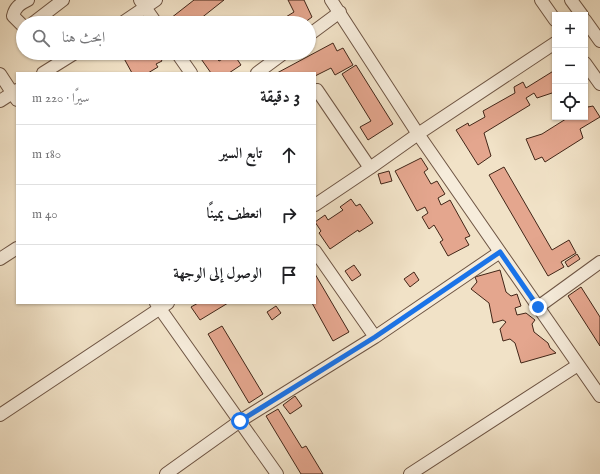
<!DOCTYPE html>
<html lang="ar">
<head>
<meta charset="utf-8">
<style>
	:root { --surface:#fff; --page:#f2f2f2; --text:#202124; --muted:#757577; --line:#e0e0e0 }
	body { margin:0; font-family:"IM FELL English",Amiri,serif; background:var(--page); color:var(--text); direction:rtl }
	.controls { position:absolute; right:12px; top:12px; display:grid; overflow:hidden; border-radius:0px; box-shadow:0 1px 3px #0004 }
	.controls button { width:36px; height:36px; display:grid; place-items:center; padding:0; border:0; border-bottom:1px solid var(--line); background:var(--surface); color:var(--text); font:20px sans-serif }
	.stop { position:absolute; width:12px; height:12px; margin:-9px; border:3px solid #1a73e8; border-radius:50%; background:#fff }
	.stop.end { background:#1a73e8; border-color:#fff; box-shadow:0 1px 4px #0008 }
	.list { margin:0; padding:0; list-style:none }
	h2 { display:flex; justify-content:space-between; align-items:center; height:52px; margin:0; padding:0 16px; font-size:17px }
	h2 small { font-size:13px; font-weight:400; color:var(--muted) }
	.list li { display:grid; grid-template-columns:26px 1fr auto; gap:12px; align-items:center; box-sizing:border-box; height:60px; padding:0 16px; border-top:1px solid var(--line) }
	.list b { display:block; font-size:15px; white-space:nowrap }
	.list em { font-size:13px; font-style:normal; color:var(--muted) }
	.icon { flex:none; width:22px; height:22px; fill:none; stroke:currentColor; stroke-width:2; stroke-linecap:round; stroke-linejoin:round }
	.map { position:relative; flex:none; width:600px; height:474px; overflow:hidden; direction:ltr }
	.search { position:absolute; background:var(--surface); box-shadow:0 1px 3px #0004; left:16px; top:16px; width:300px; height:44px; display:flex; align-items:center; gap:10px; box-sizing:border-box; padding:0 14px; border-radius:22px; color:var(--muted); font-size:15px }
	.panel { position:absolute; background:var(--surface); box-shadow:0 1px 3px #0004; left:16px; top:72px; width:300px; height:232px; border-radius:0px; direction:rtl }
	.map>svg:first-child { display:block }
</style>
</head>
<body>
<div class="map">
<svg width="600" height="474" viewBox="0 0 600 474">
	<rect width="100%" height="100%" fill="#f1e2c7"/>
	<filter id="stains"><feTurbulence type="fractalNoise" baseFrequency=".005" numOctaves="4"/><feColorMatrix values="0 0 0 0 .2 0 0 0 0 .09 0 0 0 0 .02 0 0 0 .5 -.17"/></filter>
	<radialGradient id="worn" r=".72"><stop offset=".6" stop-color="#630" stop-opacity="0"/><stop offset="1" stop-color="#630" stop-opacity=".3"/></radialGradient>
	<path fill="#e4a68e" stroke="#422618" d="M194 0H224L195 23H174L171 18Z
		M288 0H304L312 17 304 23H276L294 12Z
		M333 43 337 51 343 48 353 65 335 75 331 68 315 76V73H277Z
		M121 53H157L162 61 156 64 158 67 148 73H132Z
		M203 53H213L219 61 233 53 241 65 229 73H211L199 56Z
		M356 65 393 124 368 140 360 127 371 121 342 74Z
		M555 70V92L537 98 534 93 526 98 530 105 484 133 491 156 478 165 456 130 468 123 469 126 485 117 483 111 515 93 514 87 523 82 526 88Z
		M585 102 588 107 593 106 600 117 580 129 583 138 545 162 542 157 535 160 526 139 542 134 569 117H585Z
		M421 158 428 169 424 172 431 184 437 181 445 194 438 198 441 205 450 200 470 236 465 238 469 245 448 256 440 242 443 240 434 225 429 229 422 217 428 213 425 207 417 211 395 171Z
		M504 167 552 250 569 240 576 253 561 262 564 267 548 276 489 175Z
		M389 171 392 181 381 184 378 174Z
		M351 199 356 206 360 204 373 223 359 232 358 230 330 249 319 233 321 231 315 222 325 215 328 220 343 210 340 207Z
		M577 254 580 259 568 267 565 262Z
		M354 265 361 275 352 281 345 271Z
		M500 270 506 292 511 296 517 294 521 306 515 308 517 315 526 313 535 320 532 324 534 332 548 343 550 348 556 353 521 363 515 343 510 339 503 341 500 329 506 322 503 320 493 323 489 303 471 289 477 282 475 277Z
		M414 272 419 280 410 287 404 279Z
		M315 274 349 332 333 341 312 303H315Z
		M581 287 600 317V346L568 296Z
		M198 303H228L200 320 191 307Z
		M276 306 281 313 272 320 267 312Z
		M222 326 263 394 249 403 208 334Z
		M295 396 302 406 290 414 283 405Z
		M278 409 302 448 306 446 323 474H301L266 416Z"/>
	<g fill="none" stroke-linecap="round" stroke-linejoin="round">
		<defs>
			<path id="minor" d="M140 0 156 23
				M331 0 418 134 600 396
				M541 0 555 20
				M571 0 582 15
				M585 20 600 41
				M33 23 63 0
				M122 23 156 0
				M23 26 13 16C15 7 20 4 28 0
				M309 35 340 12
				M177 53 191 73
				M585 63 600 84
				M43 73 75 53
				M257 73 284 53
				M0 74 17 100
				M317 90 370 168
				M0 101 17 90
				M315 205 370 168 418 134 555 43
				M315 251 375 337
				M0 259 17 248
				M156 303 277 474
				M538 307 600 262
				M0 415 168 303
				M166 474 240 421 375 337 500 252
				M410 474 578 365"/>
		</defs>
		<use href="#minor" stroke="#6e5544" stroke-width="14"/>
		<use href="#minor" stroke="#f6ecdb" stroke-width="12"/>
	</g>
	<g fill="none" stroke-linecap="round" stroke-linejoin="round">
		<path stroke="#1a73e8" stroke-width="5" d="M240 421 375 337 500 252 538 307"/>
	</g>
	<rect width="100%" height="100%" filter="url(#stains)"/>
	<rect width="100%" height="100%" fill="url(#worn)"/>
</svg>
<div class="controls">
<button>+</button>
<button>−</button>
<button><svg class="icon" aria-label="locate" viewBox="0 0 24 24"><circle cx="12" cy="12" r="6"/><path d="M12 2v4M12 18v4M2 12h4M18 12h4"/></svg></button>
</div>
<div class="stop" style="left:240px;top:421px"></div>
<div class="stop end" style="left:538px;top:307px"></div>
<div class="search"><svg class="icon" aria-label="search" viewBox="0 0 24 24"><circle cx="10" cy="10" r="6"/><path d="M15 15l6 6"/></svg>ابحث هنا</div>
<section class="panel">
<h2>3 دقيقة<small>سيرًا · 220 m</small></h2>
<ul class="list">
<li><svg class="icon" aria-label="ahead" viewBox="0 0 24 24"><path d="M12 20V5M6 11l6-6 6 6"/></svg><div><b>تابع السير</b></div><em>180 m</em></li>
<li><svg class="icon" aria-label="right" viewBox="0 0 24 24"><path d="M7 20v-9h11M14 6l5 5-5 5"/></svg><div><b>انعطف يمينًا</b></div><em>40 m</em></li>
<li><svg class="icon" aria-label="arrive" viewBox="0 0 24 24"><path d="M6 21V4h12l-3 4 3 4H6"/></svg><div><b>الوصول إلى الوجهة</b></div></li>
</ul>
</section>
</div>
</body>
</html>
